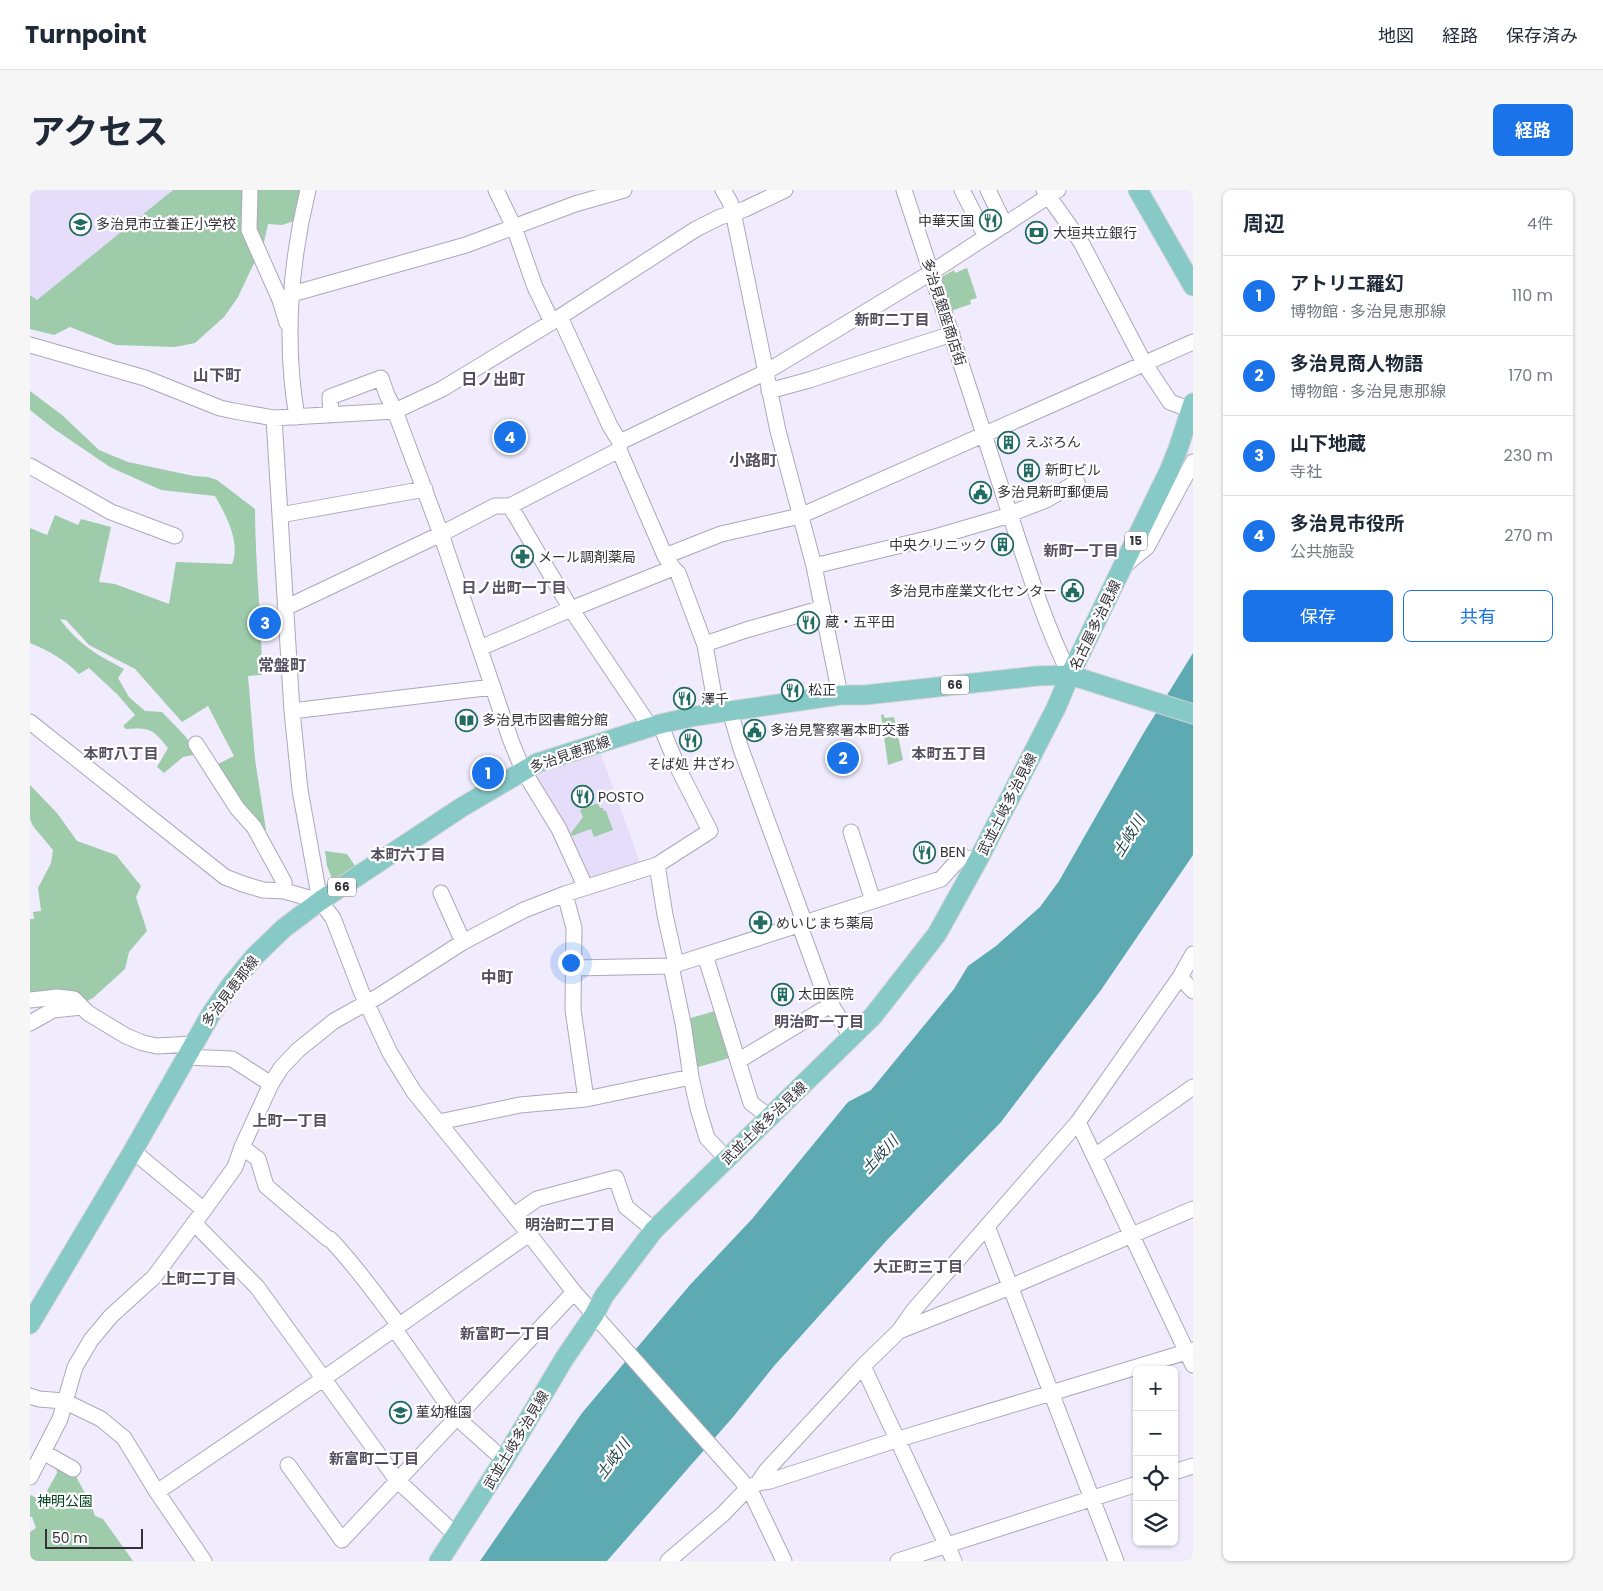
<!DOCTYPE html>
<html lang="ja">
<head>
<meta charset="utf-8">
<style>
	:root { --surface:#fff; --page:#f6f6f7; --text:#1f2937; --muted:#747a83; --line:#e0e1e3; --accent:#1a73e8 }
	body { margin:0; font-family:Poppins,"Noto Sans JP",sans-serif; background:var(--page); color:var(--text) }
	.controls { position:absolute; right:15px; bottom:15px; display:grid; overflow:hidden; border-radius:8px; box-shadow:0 1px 4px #0004 }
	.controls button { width:45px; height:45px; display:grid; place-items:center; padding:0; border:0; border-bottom:1px solid var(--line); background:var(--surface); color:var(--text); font:25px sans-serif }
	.scale { position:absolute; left:15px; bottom:12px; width:98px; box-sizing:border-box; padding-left:5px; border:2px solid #34323a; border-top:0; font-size:14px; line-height:18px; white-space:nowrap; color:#34323a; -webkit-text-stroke:4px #fff; paint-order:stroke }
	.you { position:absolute; left:540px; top:772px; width:18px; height:18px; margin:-12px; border:4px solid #fff; border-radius:50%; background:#1a73e8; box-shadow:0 0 0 8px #1a73e833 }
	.badge { display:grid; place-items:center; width:32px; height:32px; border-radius:50%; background:var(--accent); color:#fff; font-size:16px; font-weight:700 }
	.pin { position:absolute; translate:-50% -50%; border:2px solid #fff; box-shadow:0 1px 5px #0006 }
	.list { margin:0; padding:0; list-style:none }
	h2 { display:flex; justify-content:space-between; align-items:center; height:65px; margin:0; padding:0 20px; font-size:21px }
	h2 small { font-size:16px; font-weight:400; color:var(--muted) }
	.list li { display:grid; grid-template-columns:32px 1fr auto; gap:15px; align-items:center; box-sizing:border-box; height:80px; padding:0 20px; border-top:1px solid var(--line) }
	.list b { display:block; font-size:19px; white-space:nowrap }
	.list p { margin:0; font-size:16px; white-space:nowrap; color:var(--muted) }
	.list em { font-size:16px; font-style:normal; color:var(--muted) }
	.actions { display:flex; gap:10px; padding:15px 20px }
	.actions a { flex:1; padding:11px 0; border:1px solid var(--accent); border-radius:8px; text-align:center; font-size:18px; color:var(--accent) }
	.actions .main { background:var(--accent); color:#fff }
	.icon { flex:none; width:28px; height:28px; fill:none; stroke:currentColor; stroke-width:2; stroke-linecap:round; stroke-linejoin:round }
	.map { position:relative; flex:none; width:1163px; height:1371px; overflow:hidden; border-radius:8px }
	header { display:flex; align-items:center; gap:30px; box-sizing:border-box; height:70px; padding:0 25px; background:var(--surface); border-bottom:1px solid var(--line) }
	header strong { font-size:24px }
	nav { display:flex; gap:28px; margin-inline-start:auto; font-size:18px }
	.intro { display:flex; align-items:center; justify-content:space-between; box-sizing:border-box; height:120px; padding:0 30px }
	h1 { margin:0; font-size:35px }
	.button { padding:12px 22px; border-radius:8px; background:var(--accent); color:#fff; font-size:18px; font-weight:700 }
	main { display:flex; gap:30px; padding:0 30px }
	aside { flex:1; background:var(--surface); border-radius:8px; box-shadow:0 1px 4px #0004 }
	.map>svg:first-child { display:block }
</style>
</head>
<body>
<header>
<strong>Turnpoint</strong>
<nav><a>地図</a><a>経路</a><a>保存済み</a></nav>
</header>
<div class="intro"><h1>アクセス</h1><a class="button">経路</a></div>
<main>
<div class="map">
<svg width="1163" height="1371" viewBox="0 0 1163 1371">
	<rect width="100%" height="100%" fill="#f0ecfd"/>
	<path fill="#e5ddf9" d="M0 0H143L7 110 0 105Z
		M570 562 611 675 556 689 501 584Z"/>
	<path fill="#9ecba9" d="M143 0H271L264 31 252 35 238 34 234 52 208 107 194 127 165 153 145 157 86 155 40 137 24 145 0 139V105L7 110Z
		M937 78 947 108 940 110 941 114 921 121 910 88 924 80 925 83Z
		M0 201 32 225 69 260 98 272 164 286 178 287 187 290 225 319C225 375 232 430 232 485L218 486 225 569 236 640 233 642 184 576 204 566 178 516 152 532 105 479 59 455 36 430 30 429C49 455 66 464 94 479L88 488 99 507 115 521 132 522 156 547 168 564 153 567 134 583 127 577 138 558C123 539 120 537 96 539L93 536 105 525 88 505 59 478 49 484C34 469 19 461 0 453V338L17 345 25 325 48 335 51 329 81 337 69 392 85 394 139 414 146 372 202 374C211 353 196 325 185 306L131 300 80 277 24 239 0 220Z
		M853 524 855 528 864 527 873 570 858 575 851 525Z
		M0 595 27 623 47 651 86 665 111 696 106 707 117 741 99 762 95 779 63 808 55 812 0 805V729H4L3 722 11 721 8 698 21 673 23 660 3 636 0 629Z
		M568 613 570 618H573L574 621H576L583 640 564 647 561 639 542 646 541 643 553 627 550 620Z
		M295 661 317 664 328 680 305 696 297 676Z
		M692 819 706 866 665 878 657 829Z
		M26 1275 44 1283 61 1314 65 1326 73 1329 103 1371H0V1342L6 1338 2 1327H0V1305L12 1310 27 1283Z"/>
	<path fill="#5eaab2" d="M1163 463V665L1071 800 971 932 857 1050 744 1176 703 1227 577 1371H450L552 1223 659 1096 722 1029 818 912 841 900 924 799 938 776 966 756 1010 717 1029 691 1113 544Z"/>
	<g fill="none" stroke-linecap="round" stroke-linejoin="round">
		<defs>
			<path id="minor" d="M220 0 219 40 250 110 257 133
				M466 0 484 37 505 97 522 132
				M693 0 700 12 703 22 748 241 784 376 810 505
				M874 0C908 101 940 202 973 303 993 363 1012 429 1040 485
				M932 0 956 47
				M958 0 975 35
				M1014 0 1051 52 1114 173 1140 212 1161 220
				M262 104 436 55 545 14 594 0
				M530 127 580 236 590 252 589 260 635 366 643 378 648 383 675 455 687 523
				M0 155 115 188 190 218 204 221 244 228 365 221 412 199 522 132 666 39 690 27 715 19 755 0
				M739 201 779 190 922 144
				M301 225 300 207 351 188 357 205 365 221 411 344 481 551 493 580 529 639 555 696
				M267 227C254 153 260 73 278 0
				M244 228 262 521 270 600 290 711 303 728 331 801 360 863 384 902 499 1044 544 1102 712 1291 723 1306 754 1371
				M590 252 736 182 902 82 1028 0
				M0 276 81 322 145 346
				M480 316 541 419 621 538
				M980 324 1016 310 1047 292
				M250 325 395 299
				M635 366 691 344 770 326 1163 152
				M784 376 905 347 980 325
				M1094 376 1117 357 1163 272
				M255 418 411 344 465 316H480L589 260
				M675 454 716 440 793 418
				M450 458 541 419 643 378
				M262 521 463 497
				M700 521 711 559 775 734
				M0 532 195 687 213 694 233 700 254 701 290 711
				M166 554 207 618 224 637 254 692V701
				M821 642 843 711
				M627 675 635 725 646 774
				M411 703 433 752
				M535 704 544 738 543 820 556 909
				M775 734 771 739 795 805 822 848
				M675 765 721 913 741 928
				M641 776 653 833 661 887 668 918 677 948 697 969
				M545 778 641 776 911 689 931 667 948 670
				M1150 787 1163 801
				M0 810 27 807 44 809 58 823 96 846 113 853 127 856 162 854
				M0 833 23 820 52 817
				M155 867 202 869 241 894
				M708 871 802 814
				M409 932 490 915 556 909 661 887
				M1048 932 1163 1175
				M212 957 228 969 236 996 298 1049H300C326 1076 346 1105 369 1135
				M103 961 174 1020
				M1065 966 1163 897
				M484 1025 507 1009 586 988 596 1017 624 1040
				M164 1033 227 1097 367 1290 426 1345
				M957 1036 1086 1371
				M364 1138 426 1227 474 1270
				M869 1141 980 1097 1163 1019
				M833 1176 924 1371
				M0 1206 9 1209 34 1211 71 1229 94 1248 127 1302 174 1371
				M13 1262 43 1279
				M258 1275 312 1350 544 1102
				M1144 1282 1163 1276
				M0 1287 30 1229 45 1177 61 1150 81 1126 124 1087 174 1020 205 977 212 957 241 894 251 878 268 860 304 831 349 806 433 752 494 720 535 704 627 675 680 641 649 580 630 534
				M728 1293 740 1291 869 1249 1163 1160
				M127 1302 293 1189 499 1044
				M638 1371 693 1324 718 1298 728 1293 736 1281 833 1176 869 1141 883 1121 1048 932 1150 787 1163 764
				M868 1371 1107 1294"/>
			<path id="major" d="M1108 0 1163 96
				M0 1134 103 961 181 824 201 795 224 767 254 738 290 711 432 617 507 573 630 534 666 526 810 505H835L1007 486 1040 485 1163 524
				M409 1371 474 1270 534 1169 564 1125 574 1106 624 1040 843 826 907 744 948 670 1026 518 1040 485 1140 279 1148 259 1163 213"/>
		</defs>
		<use href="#minor" stroke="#aca7ba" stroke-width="17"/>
		<use href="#major" stroke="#d2d2d4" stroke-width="21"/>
		<use href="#minor" stroke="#fff" stroke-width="15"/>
		<use href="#major" stroke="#86c9c6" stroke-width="19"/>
	</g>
	<defs>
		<symbol id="restaurant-ring" viewBox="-11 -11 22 22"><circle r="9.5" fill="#fff" stroke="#236c63" stroke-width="1.5"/><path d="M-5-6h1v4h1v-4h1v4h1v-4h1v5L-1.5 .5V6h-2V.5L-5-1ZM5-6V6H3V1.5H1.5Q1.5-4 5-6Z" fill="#236c63"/></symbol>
		<symbol id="school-ring" viewBox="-11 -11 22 22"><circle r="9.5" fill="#fff" stroke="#236c63" stroke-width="1.5"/><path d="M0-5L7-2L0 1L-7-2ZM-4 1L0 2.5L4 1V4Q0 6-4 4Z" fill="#236c63"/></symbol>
		<symbol id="bank-ring" viewBox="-11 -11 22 22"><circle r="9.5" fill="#fff" stroke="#236c63" stroke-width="1.5"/><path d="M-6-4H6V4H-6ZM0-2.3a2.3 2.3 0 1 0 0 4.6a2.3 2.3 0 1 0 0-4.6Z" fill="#236c63"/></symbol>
		<symbol id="building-ring" viewBox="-11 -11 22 22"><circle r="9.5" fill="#fff" stroke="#236c63" stroke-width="1.5"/><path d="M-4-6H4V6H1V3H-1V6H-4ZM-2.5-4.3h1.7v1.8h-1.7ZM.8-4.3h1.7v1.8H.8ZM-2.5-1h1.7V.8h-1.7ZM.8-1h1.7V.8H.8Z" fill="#236c63"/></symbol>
		<symbol id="civic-ring" viewBox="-11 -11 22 22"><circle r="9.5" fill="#fff" stroke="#236c63" stroke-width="1.5"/><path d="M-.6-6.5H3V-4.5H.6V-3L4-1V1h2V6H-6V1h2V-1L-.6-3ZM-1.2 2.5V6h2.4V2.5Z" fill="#236c63"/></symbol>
		<symbol id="pharmacy-ring" viewBox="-11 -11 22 22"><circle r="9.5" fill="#fff" stroke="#236c63" stroke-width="1.5"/><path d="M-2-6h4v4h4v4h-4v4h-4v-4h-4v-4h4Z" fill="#236c63"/></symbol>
		<symbol id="library-ring" viewBox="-11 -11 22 22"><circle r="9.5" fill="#fff" stroke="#236c63" stroke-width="1.5"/><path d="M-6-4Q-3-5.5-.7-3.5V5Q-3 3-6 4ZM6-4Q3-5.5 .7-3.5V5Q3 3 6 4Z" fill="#236c63"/></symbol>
	</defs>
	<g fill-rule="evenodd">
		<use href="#restaurant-ring" x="948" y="18" width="25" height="25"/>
		<use href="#school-ring" x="38" y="22" width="25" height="25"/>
		<use href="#bank-ring" x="994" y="30" width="25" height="25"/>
		<use href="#building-ring" x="966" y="240" width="25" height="25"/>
		<use href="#building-ring" x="986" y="268" width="25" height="25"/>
		<use href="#civic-ring" x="938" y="290" width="25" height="25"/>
		<use href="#building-ring" x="960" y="342" width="25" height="25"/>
		<use href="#pharmacy-ring" x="480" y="354" width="25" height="25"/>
		<use href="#civic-ring" x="1030" y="388" width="25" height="25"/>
		<use href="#restaurant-ring" x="766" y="420" width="25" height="25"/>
		<use href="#restaurant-ring" x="750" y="488" width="25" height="25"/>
		<use href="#restaurant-ring" x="642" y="496" width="25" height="25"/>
		<use href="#library-ring" x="424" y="518" width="25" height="25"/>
		<use href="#civic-ring" x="712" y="528" width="25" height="25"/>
		<use href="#restaurant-ring" x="648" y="538" width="25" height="25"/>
		<use href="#restaurant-ring" x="540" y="594" width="25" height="25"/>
		<use href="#restaurant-ring" x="882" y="650" width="25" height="25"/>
		<use href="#pharmacy-ring" x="718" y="720" width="25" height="25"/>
		<use href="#building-ring" x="740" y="792" width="25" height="25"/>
		<use href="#school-ring" x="358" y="1210" width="25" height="25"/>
	</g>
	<g text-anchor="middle" stroke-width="4.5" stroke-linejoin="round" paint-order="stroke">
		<g fill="#fff" stroke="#717075" stroke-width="1">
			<rect x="1095" y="341.5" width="22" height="19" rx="4"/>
			<rect x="911" y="485.5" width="28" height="19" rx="4"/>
			<rect x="298" y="687.5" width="28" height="19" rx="4"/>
		</g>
		<g font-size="12" font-weight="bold" fill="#34323a">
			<text x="1106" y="355">15</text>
			<text x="925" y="499">66</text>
			<text x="312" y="701">66</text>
		</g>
		<g font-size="14" fill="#34323a" stroke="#fff" text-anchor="start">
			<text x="944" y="36" text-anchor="end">中華天国</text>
			<text x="66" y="39">多治見市立養正小学校</text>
			<text x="1023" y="48">大垣共立銀行</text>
			<text x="995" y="257">えぷろん</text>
			<text x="1015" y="285">新町ビル</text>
			<text x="967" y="307">多治見新町郵便局</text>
			<text x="957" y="360" text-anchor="end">中央クリニック</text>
			<text x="508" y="372">メール調剤薬局</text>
			<text x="1027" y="406" text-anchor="end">多治見市産業文化センター</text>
			<text x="795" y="437">蔵・五平田</text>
			<text x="778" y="505">松正</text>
			<text x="671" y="514">澤千</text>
			<text x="452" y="535">多治見市図書館分館</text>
			<text x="740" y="545">多治見警察署本町交番</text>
			<text x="661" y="579" text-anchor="middle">そば処 井ざわ</text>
			<text x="568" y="612">POSTO</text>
			<text x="910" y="667">BEN</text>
			<text x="746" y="738">めいじまち薬局</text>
			<text x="768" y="809">太田医院</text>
			<text x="386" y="1227">菫幼稚園</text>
		</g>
		<g font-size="14" fill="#34323a" stroke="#fff">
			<text transform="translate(914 122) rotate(72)" y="5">多治見銀座商店街</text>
			<text transform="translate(1065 435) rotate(-64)" y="5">名古屋多治見線</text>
			<text transform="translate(540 564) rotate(-19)" y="5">多治見恵那線</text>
			<text transform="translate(977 614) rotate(-63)" y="5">武並土岐多治見線</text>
			<text transform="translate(200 801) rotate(-53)" y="5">多治見恵那線</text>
			<text transform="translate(734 933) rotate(-44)" y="5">武並土岐多治見線</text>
			<text transform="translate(486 1250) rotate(-59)" y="5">武並土岐多治見線</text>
		</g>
		<g font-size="14" fill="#05421f" stroke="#fff">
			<text x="35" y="1316">神明公園</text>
		</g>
		<g font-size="15" font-weight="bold" fill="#555061" stroke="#fff">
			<text x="862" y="135">新町二丁目</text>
			<text x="1051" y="366">新町一丁目</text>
			<text x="484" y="403">日ノ出町一丁目</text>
			<text x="91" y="569">本町八丁目</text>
			<text x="919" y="569">本町五丁目</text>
			<text x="378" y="670">本町六丁目</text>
			<text x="789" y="837">明治町一丁目</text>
			<text x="260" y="936">上町一丁目</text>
			<text x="540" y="1040">明治町二丁目</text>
			<text x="888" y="1082">大正町三丁目</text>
			<text x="169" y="1094">上町二丁目</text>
			<text x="475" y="1149">新富町一丁目</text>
			<text x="344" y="1274">新富町二丁目</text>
		</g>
		<g font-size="15" font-style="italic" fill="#1e4246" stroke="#fff">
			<text transform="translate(1099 646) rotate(-58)" y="5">土岐川</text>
			<text transform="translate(850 965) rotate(-47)" y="5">土岐川</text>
			<text transform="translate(583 1269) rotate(-53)" y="5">土岐川</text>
		</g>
		<g font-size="16" font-weight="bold" fill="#555061" stroke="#fff">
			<text x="187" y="191">山下町</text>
			<text x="463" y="195">日ノ出町</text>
			<text x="723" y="276">小路町</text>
			<text x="252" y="481">常盤町</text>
			<text x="467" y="793">中町</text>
		</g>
	</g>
</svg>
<div class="controls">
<button>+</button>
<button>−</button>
<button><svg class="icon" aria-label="locate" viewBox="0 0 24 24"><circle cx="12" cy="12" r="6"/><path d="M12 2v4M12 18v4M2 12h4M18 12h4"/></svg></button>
<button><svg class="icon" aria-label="layers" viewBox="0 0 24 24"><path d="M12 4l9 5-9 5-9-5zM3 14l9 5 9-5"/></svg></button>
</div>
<div class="scale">50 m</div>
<div class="you"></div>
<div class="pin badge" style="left:458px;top:583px">1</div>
<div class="pin badge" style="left:813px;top:568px">2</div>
<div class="pin badge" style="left:235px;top:433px">3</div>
<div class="pin badge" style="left:480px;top:247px">4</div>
</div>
<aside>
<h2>周辺<small>4件</small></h2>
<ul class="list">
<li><span class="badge">1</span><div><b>アトリエ羅幻</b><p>博物館 · 多治見恵那線</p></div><em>110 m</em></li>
<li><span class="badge">2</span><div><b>多治見商人物語</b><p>博物館 · 多治見恵那線</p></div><em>170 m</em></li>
<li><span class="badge">3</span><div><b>山下地蔵</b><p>寺社</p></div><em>230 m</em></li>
<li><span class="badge">4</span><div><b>多治見市役所</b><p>公共施設</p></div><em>270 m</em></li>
</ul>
<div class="actions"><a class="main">保存</a><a>共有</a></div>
</aside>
</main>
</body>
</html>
